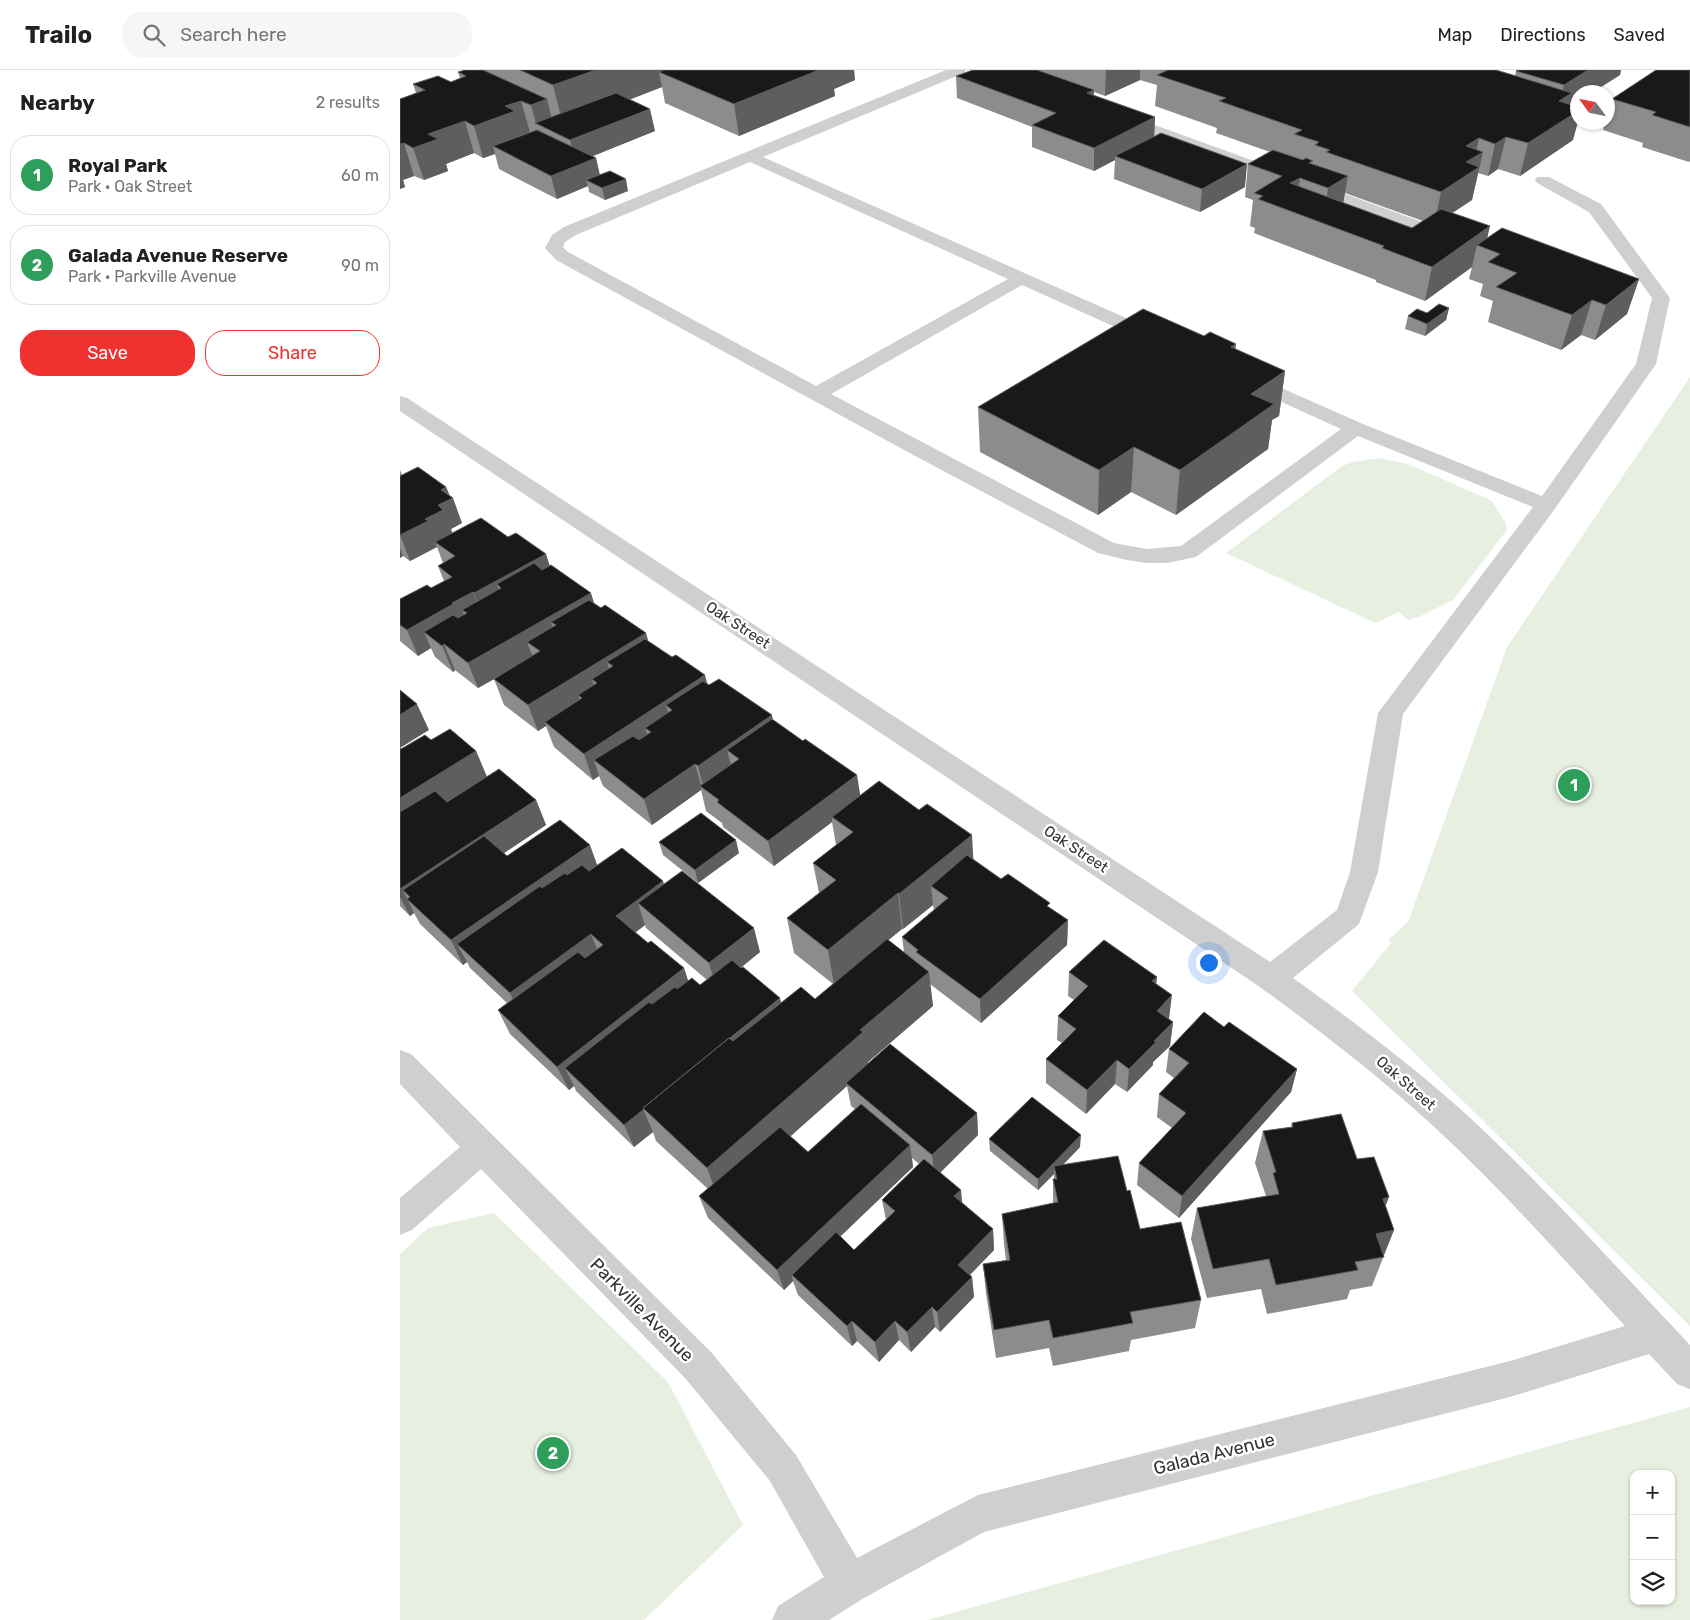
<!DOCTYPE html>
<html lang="en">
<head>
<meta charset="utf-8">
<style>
	:root { --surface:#fff; --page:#f6f6f6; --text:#202124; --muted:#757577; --line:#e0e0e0; --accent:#ef322f }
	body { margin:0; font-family:Rubik,sans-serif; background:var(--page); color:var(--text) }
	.controls { position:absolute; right:15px; bottom:15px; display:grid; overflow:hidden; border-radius:10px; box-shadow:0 1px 4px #0004 }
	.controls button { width:45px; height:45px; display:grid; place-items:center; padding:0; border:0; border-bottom:1px solid var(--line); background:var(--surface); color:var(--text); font:25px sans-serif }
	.compass { position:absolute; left:1170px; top:15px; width:45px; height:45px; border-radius:50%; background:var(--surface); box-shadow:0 1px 4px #0004; rotate:303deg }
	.you { position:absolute; left:808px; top:892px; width:18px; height:18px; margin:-12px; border:4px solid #fff; border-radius:50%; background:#1a73e8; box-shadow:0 0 0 8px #1a73e833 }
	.badge { display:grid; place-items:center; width:32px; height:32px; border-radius:50%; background:var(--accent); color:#fff; font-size:16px; font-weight:700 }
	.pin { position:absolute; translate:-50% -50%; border:2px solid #fff; box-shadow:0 1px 5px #0006 }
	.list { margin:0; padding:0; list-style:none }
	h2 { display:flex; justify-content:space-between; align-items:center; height:65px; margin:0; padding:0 20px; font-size:21px }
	h2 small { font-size:16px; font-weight:400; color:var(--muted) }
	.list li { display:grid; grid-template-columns:32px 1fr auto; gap:15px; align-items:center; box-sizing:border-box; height:80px; margin:0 10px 10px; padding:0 10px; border:1px solid var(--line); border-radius:20px }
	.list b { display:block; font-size:19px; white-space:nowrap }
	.list p { margin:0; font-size:16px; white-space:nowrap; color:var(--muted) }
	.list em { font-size:16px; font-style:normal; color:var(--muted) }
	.actions { display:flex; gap:10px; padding:15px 20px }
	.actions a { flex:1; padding:11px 0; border:1px solid var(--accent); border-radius:20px; text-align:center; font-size:18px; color:var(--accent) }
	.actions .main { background:var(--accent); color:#fff }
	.icon { flex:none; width:28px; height:28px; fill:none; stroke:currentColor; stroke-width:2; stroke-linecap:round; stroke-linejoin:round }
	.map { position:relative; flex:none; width:1290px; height:1550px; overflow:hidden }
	header { display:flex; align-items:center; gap:30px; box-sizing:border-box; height:70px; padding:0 25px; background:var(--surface); border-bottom:1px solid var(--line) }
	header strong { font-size:24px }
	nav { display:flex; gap:28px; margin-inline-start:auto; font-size:18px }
	.search { width:350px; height:45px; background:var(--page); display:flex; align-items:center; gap:12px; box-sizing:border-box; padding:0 18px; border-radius:20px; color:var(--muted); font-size:19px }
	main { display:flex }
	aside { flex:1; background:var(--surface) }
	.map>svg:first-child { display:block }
</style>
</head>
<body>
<header>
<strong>Trailo</strong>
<div class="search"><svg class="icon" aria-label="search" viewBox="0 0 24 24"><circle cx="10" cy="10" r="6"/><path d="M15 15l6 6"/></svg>Search here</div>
<nav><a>Map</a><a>Directions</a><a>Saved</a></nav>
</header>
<main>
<aside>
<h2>Nearby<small>2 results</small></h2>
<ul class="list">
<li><span class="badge" style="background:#2e9e5b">1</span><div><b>Royal Park</b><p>Park · Oak Street</p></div><em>60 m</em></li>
<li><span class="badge" style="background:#2e9e5b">2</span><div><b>Galada Avenue Reserve</b><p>Park · Parkville Avenue</p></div><em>90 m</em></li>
</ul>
<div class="actions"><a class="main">Save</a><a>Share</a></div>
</aside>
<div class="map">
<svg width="1290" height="1550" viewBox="0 0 1290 1550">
	<rect width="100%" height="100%" fill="#fff"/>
	<path fill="#e7efe0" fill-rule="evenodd" d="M1290 307V1256L952 921 991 873 988 870 1008 852 1107 577Z
		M980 388 1008 394 1092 431 1105 452 1107 460 1053 530 1021 546 1008 550 999 542 975 553 826 483 942 396 953 392Z
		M94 1143 268 1312 343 1455 244 1550H0V1184L28 1158Z
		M1290 1337V1550H527ZM1234 1404H1271V1531H1234Z"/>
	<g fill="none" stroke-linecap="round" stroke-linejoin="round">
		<path fill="#cfcfcf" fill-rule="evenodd" d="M546 0H566L564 3 363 87 760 263 762 267 760 271 753 273 746 271 622 215 431 324 714 473 747 479 781 476 941 359 840 313 837 309 840 305 847 303 963 354 1142 426 1236 294 1252 228 1189 142 1137 113 1135 110 1137 107H1149L1201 134 1270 228 1256 294 1154 440 1003 644 978 802 959 854 893 908C953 951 1013 996 1068 1046 1146 1118 1217 1198 1290 1275V1319L1277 1314 1249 1284 1110 1327 584 1462 464 1528 429 1550H372L378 1536 424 1507 370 1411 285 1308 81 1099 12 1160 0 1165V1128L60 1077 0 1014V980L11 984 311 1282 396 1385 457 1488 578 1425 1110 1291 1225 1256C1166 1192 1108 1126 1045 1067 987 1012 924 964 860 917L0 341V326L7 328 870 892 937 840 950 802 978 643 1133 437 958 366 796 487 767 493H747L727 490 698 483 517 387 156 190 145 178 152 165 164 157ZM350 92 608 209 416 316 168 182 163 177 165 172 176 165Z
			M719 42 1058 165 1061 169 1058 173 1052 174 1046 173 714 50 711 47 714 44Z"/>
	</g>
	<path fill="#8c8c8c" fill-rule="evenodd" d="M84 0H454L455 10 434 19 435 26 339 66 265 33 262 17 229 30 255 61 192 86 196 88 200 105 228 121 205 130 189 122 188 116 157 129 99 99 95 84 83 88 74 83 46 94 48 101 24 110 14 106 3 110 5 117 0 119V29L16 23 13 14 51 12 60 8 58 2Z
		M573 0H1096L1115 6 1116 1 1118 0H1221L1220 5 1193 22H1178V33L1173 36V70L1120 106 1098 99 1088 106 1078 103 1072 130 1052 143 1088 168 1239 209 1227 244 1195 270 1181 265 1161 280 1088 252 1093 231 1080 226 1083 214 1069 209 1072 197 1025 231 976 212V210L854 163 855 158 850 156 853 130 845 127 848 94 870 82 816 63 817 58 755 36 757 15 740 10 705 26 694 22V25L755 47 754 67 845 117 800 142 714 109 715 90 694 101 632 77V57L557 28 556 6ZM945 123 1023 151 1012 158 943 133Z
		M1290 0V91L1289 92 1242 77 1243 73 1203 60 1205 52H1208V43L1212 29Z
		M1049 238 1046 250 1025 266 1005 259 1008 246 1027 243Z
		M835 279 885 301 879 346 872 350 868 379 776 445 731 422 698 445 580 382 578 337Z
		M0 400 2 405 46 417 62 453 51 459 52 463 108 467 146 484 149 496 194 533 201 538 246 563 248 571 307 614 372 649 460 726 573 789 601 809 650 839 668 850 667 875 581 953 530 914 533 936 468 992V993L577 1043 578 1065 540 1102 562 1133 593 1159 594 1180 570 1205 572 1207 574 1227 540 1262 535 1257 511 1282 499 1270 479 1292 457 1271 452 1276 398 1225 393 1211 384 1220 308 1148 299 1126 308 1119 256 1071 253 1062 234 1077 176 1021 174 1016 169 1020 110 964 98 940 107 933 70 898 67 892 63 895 20 854 14 843 10 846 0 836V678L1 679 31 670 76 681 87 707 136 730 146 755 104 783 107 786 197 795 264 814 360 882 341 898 382 933 415 929 433 914 394 883 387 848 419 823 413 793 436 775 432 752 374 796 323 757 322 753 306 741 301 720 252 755 203 716 199 706 193 710 154 677 146 656 138 661 104 635 94 609 96 608 78 618 55 600 53 602 35 587 31 578 18 586 0 571V529L31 518 44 511 38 496 43 493 37 477 10 491 3 486 0 488ZM533 835 534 841 502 867 504 882 488 870 502 859H503ZM245 855 246 858 307 910 300 915 288 911 284 898 248 873 235 863ZM447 1016 451 1036 455 1039 408 1082 390 1066ZM512 1088 519 1094 482 1130 486 1150 454 1180 440 1166 513 1097Z
		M259 772 339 783 298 813 263 785Z
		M669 902 757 907 756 914 769 949 773 952 770 976 753 992V995L727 1022 715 1014 686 1044 646 1013V989L662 973 657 970 658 946 674 930 668 926Z
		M824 957 897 999 891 1022 779 1148 737 1115 739 1093 772 1058 757 1047 759 1024 774 1008 766 1002 769 979Z
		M892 1053 957 1089 989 1127 985 1136 994 1160 972 1216 950 1220 947 1229 867 1244 861 1219 807 1228 791 1169 797 1138 866 1126 855 1093 863 1061 891 1057Z
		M589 1069 680 1077 663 1095 727 1121 740 1159 801 1230 795 1258 731 1270 729 1281 653 1296 649 1278 596 1288 586 1223 583 1194 606 1190 604 1174 602 1144 653 1133V1109H654V1104L638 1120 590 1081Z"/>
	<path fill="#5e5e5e" d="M196 0H308L259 2 262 17 163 55 153 15Z
		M411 0H454L455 10 434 19 435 26 339 66 334 34Z
		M706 0H740V10L705 26Z
		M1188 0H1221L1220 5 1193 22H1178V32L1168 38 1178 41V52L1173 70 1120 106 1128 73 1160 31 1164 15Z
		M694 20 693 42 687 23Z
		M147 29 155 61 136 54 131 35Z
		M121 31 130 62 93 76 95 84 83 88 74 56 105 36Z
		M250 39 255 61 176 93 170 70Z
		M755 47 754 70 715 86V90L694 101V78Z
		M65 51 74 83 46 94 48 101 24 110 13 78 28 64Z
		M1106 67 1098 99 1088 106 1095 74Z
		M1079 68 1075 86 1083 82 1072 130 1034 155 1041 122 1066 76Z
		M4 73 14 106 3 110 5 117 0 119V74Z
		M196 88 201 111 186 110 188 116 157 129 151 106Z
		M847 94 845 117 800 142 802 119Z
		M948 106 942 139 923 151 928 118Z
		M900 108 895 141 890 113Z
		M226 109 228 121 205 130 202 118Z
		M1090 156 1085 178 1077 175 1072 197 1025 231 1032 197Z
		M1239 209 1227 244 1195 270 1206 235Z
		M1192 230 1181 265 1161 280 1172 245Z
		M1049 238 1046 250 1025 266 1027 254Z
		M836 274 831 318V277Z
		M885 301 879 346 872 350 868 379 776 445 780 400 851 324Z
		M734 377 731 422 698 445 699 400Z
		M46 417 51 429 53 428 62 453 51 459 53 465 35 472 37 477 10 491 0 465 25 449 38 435 41 420Z
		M0 478 3 486 0 488Z
		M146 484 154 509 101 518 97 514 105 537 84 549 74 523Z
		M73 522 83 547 67 543 62 540 68 555 24 562 31 578 18 586 7 560Z
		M191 523 199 549 156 555 151 552 158 572 140 581 127 572 133 587 78 618 68 593Z
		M246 563 253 589 213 596 207 592 214 614 197 613 192 609 196 624 182 628 178 625 181 634 145 652 146 656 138 661 128 635Z
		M44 574 55 600 53 602 42 576Z
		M305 605 312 631 272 640 266 635 272 657 251 662 245 658 250 672 194 690 199 706 193 710 184 684Z
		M17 634 29 660 0 678V645Z
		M372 645 377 671 327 680 333 702 304 720 298 696Z
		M76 681 87 707 0 761V728Z
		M295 694 302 718 300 716 301 720 252 755 244 729Z
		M457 705 461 730 432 747V752L374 796 368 771Z
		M136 730 146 755 19 840 10 827 3 820 14 843 10 846 0 827V819Z
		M572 765 574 801 531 816 533 835 503 859 499 824Z
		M336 770 339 783 298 813 295 800Z
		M190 775 199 800 57 874 67 892 63 895 51 870Z
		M263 811 271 836 238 833 245 855 225 870 216 846Z
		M498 823 502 859 434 915 428 880Z
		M668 850 667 875 581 953 580 929Z
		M354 858 360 882 316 917 309 893Z
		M191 864 201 888 121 947 110 923Z
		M284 898 292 923 165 998 174 1016 169 1020 157 997Z
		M529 902 533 936 468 992 469 996 446 1013 447 1016 319 1130 307 1098 460 960Z
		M757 907 754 931 752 911Z
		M772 925 769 949 757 941Z
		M380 928 386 952 244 1039Z
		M773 952 770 976 753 992V995L727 1022 729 999 754 971Z
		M717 990 715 1014 686 1044 687 1020Z
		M897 999 891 1022 779 1148 782 1126Z
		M243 1039 253 1062 234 1077 224 1055Z
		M577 1043 578 1065 535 1108 532 1085Z
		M681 1065 680 1077 656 1102 654 1096V1104L638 1120V1109Z
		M510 1075 513 1097 396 1209 392 1205 393 1211 384 1220 377 1200Z
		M561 1120 563 1141 554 1126Z
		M989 1127 977 1158 983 1129Z
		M593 1159 594 1180 560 1215 558 1195Z
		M994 1160 983 1187 976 1164Z
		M572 1207 574 1227 540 1262 537 1242Z
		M532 1237 535 1257 511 1282 507 1262Z
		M452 1251 457 1271 452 1276 447 1256Z
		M495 1251 499 1270 479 1292 475 1272Z"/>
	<path fill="#191919" stroke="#5e5e5e" d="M65 0H83L147 29 131 35 121 31 105 36 115 41 74 56 65 51 28 64 38 69 13 78 4 73 0 74V29L25 20 13 14 38 6 51 12 66 6 58 2Z
		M120 0H196L153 15Z
		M264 0H419L334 34 259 2Z
		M573 0H637L694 20 687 23 755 47 694 78 632 55 656 43 556 6Z
		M768 0H1096L1172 23 1159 31 1178 37V41L1128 73 1106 67 1095 74 1079 68 1066 76 1083 82 1066 92 1079 97 1041 122 926 82 930 80 915 75 919 72 894 64 902 60 819 31 826 28 757 5Z
		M1118 0H1188L1164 15 1116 1Z
		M1256 0H1290V57L1252 45 1256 42 1212 29Z
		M216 23 250 39 170 70 135 53Z
		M137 60 196 88 151 106 93 76Z
		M761 63 847 94 802 119 715 86Z
		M873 80 903 90 906 88 913 91 909 93 948 106 928 118 900 108 890 113 1012 158 1041 139 1090 156 1032 197 982 178 984 176 858 129 863 126 854 123 882 106 848 94Z
		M210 101 226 109 202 118 186 110Z
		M1102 158 1239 209 1206 235 1192 230 1172 245 1096 217 1117 203 1088 192 1100 184 1077 175Z
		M1039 234 1049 238 1027 254 1008 246 1017 239 1027 243Z
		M743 239 804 266 810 262 836 274 831 277 885 301 851 324 874 334 780 400 734 377 699 400 578 337Z
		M18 397 46 417 41 420 53 428 38 435 43 440 25 449 28 451 0 465V406Z
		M81 448 108 467 116 463 146 484 74 523 73 522 52 533 53 534 7 560 0 555V529L27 515 31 518 52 507 38 496 55 486 35 472Z
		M134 493 142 500 151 495 191 523 68 593 44 574 42 576 24 562 53 545 58 548 67 543 62 540 101 518 97 514Z
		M189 530 201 538 205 535 246 563 128 635 94 609 140 581 127 572 156 555 151 552Z
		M245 569 272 587 276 585 305 605 184 684 145 652 182 628 178 625 197 613 192 609 213 596 207 592Z
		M319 609 372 645 298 696 295 694 244 729 194 690 233 666 239 670 251 662 245 658 272 640 266 635 303 611 309 615Z
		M0 620 17 634 0 645Z
		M372 649 403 671 405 669 457 705 368 771 317 732 319 730 300 716 339 689 327 680Z
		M50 659 76 681 0 728V678L1 679 25 665 31 670Z
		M99 699 136 730 0 819V742L35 721 47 732Z
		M479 711 519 740 527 734 572 765 499 824 498 823 428 880 387 848 436 810 413 793 453 762 432 747Z
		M301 743 336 770 295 800 259 772Z
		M160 750 190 775 51 870 7 829 10 827 3 820 84 766 107 786Z
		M222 778 263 811 216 846 248 873 251 871 284 898 157 997 98 940 178 882 185 888 203 875 191 864 110 923 57 874 140 816 142 818 165 803 167 805 182 795 189 801Z
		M567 785 601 809 608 804 650 833 647 836 668 850 580 929 516 882 518 880 502 867 548 828 531 816Z
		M282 801 354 858 309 893 238 833Z
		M487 869 529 902 460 960 463 962 307 1098 243 1038 329 968 333 971 401 917 415 929Z
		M704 870 757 907 752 911 772 925 757 941 773 952 754 971 756 972 729 999 717 990 687 1020 646 989 676 959 658 946 688 916 669 902Z
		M332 890 341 898 343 897 380 928 330 968H329L243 1038 244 1039 224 1055 165 998 249 932 252 934 275 917 277 919 292 908 300 915Z
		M804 942 824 957 829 952 897 999 782 1126 739 1093 786 1043 759 1024 789 993 769 979Z
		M490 974 577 1043 532 1085 446 1013Z
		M632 1027 681 1065 638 1109 589 1069Z
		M461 1034 510 1075 377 1200 299 1126 380 1057 408 1082Z
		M941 1044 957 1089 974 1087 989 1127 983 1129 994 1160 976 1164 984 1187 955 1192 958 1200 876 1215 869 1189 813 1199 797 1138 879 1124 873 1103 876 1102 863 1061 893 1057 892 1053Z
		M718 1086 727 1121 730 1120 740 1159 781 1152 801 1230 730 1242 733 1253 653 1268 649 1250 594 1260 583 1194 610 1190 602 1144 658 1132 653 1109H657L654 1096Z
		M524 1089 561 1120 554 1126 593 1159 558 1195 572 1207 537 1242 532 1237 507 1262 495 1251 475 1272 452 1251 447 1256 392 1205 436 1162 454 1180 495 1141 482 1130Z"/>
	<g text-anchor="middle" stroke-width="5" stroke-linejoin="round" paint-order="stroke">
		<g font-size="15" fill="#323232" stroke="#fff">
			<text transform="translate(338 555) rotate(33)" y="5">Oak Street</text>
			<text transform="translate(676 779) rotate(33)" y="5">Oak Street</text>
			<text transform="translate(1006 1013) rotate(41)" y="5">Oak Street</text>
		</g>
		<g font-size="18" fill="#323232" stroke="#fff">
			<text transform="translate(242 1240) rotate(45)" y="6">Parkville Avenue</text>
			<text transform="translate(814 1384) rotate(-14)" y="6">Galada Avenue</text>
		</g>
	</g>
</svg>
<div class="controls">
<button>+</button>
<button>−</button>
<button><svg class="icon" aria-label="layers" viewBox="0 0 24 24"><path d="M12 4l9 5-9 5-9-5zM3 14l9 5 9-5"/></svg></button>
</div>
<svg class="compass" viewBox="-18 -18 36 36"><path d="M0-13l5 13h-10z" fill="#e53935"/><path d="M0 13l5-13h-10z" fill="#757577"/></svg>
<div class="you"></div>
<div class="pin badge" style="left:1174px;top:715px;background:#2e9e5b">1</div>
<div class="pin badge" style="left:153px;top:1383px;background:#2e9e5b">2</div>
</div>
</main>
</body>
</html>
